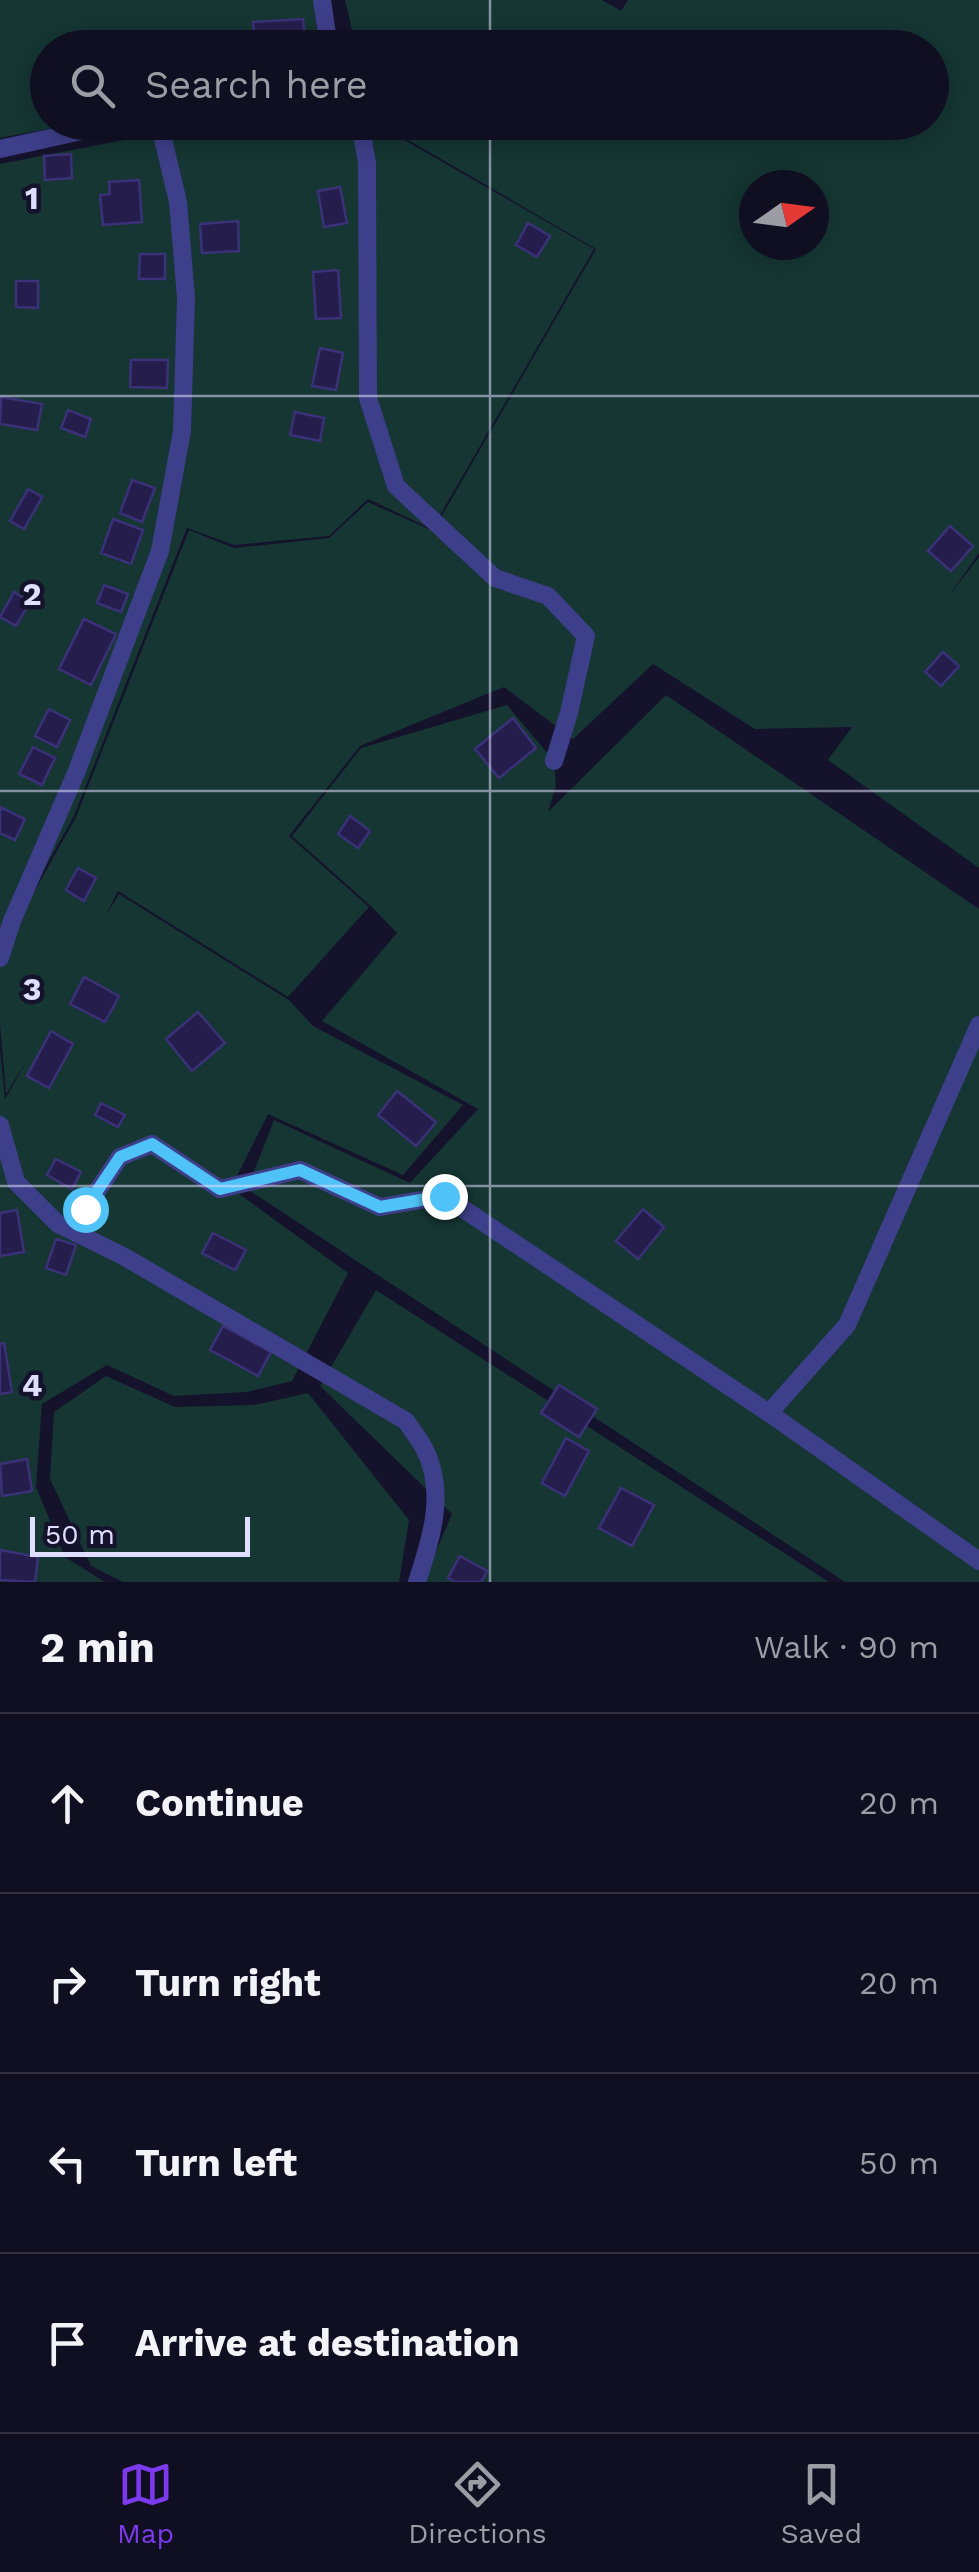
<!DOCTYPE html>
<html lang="en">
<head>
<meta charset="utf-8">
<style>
	:root { --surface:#100e21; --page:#19172a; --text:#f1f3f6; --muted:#9c9ca5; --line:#302e3f; --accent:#7c3aed }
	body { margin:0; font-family:"Work Sans",sans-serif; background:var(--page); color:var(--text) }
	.compass { position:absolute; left:739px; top:170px; width:90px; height:90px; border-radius:50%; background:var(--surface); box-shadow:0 5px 25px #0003; rotate:76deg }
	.scale { position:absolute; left:30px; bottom:25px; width:220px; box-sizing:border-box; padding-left:10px; border:5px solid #e0defe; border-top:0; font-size:28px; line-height:35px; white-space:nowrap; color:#e0defe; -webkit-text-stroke:8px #15122c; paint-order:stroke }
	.stop { position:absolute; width:30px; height:30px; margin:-22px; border:8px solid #4fc3f7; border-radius:50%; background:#fff }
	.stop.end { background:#4fc3f7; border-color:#fff; box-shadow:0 2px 10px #0008 }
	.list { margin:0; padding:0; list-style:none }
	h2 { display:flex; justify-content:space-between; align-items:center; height:130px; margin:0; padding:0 40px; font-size:42px }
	h2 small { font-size:32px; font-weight:400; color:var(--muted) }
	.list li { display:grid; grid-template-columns:65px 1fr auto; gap:30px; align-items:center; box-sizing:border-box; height:180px; padding:0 40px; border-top:2px solid var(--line) }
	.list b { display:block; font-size:38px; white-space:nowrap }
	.list em { font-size:32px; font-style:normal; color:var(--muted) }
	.icon { flex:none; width:55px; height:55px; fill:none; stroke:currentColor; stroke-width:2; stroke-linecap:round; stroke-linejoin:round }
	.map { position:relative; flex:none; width:979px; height:1582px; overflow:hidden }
	.search { position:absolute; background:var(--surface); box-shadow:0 5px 25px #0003; left:30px; right:30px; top:30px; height:110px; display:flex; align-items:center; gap:25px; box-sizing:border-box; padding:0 35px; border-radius:55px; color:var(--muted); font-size:38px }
	.sheet { height:850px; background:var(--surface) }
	nav { display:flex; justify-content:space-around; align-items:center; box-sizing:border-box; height:140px; border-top:2px solid var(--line); background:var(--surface); font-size:28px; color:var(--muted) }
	nav a { display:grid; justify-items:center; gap:5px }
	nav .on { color:var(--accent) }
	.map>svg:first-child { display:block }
</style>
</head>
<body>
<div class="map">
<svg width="979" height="1582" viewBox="0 0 979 1582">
	<rect width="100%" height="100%" fill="#15122c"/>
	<path fill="#153633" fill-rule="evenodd" d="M0 0H314L318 42 315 47 48 48V122L79 123 0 138Z
		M345 0H602L621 11 628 0H979V553L948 597 979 557V868L828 760 852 727 755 729 653 664 573 739 504 687 360 746 289 836 369 907 288 997 118 891 105 917 119 894 289 1000 313 1026 463 1105 403 1175 268 1114 231 1188 348 1273 292 1381 247 1392 174 1396 107 1365 42 1404 36 1487 65 1557 105 1582H0V1049L5 1099 28 1059 6 1094 0 1024V953L76 817 189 530 234 548 329 538 368 502 433 531 596 249 379 123 932 122V48L356 47ZM754 185H814V245H754Z
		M211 123H375L594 249 432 529 368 499 329 536 234 545 187 528 74 816 0 948V164L124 140 169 139Z
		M666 695 979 909V1582H845L247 1189 274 1120 410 1183 478 1109 322 1021 397 933 372 907 292 836 361 748 507 705 554 761 556 786 548 812Z
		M376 1290 829 1582H423L452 1514 320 1386Z
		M106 1376 175 1407 254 1405 308 1393 409 1520 399 1582H123L91 1566 50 1479 54 1412Z"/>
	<path fill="#251e4d" stroke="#3b3179" stroke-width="2.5" d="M303 19 305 41 255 45 253 22Z
		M71 154 72 178 45 180 44 156Z
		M139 180 142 222 103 225 100 195 110 194 109 182Z
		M340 187 347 223 324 227 318 191Z
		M238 221 239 251 202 253 200 224Z
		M528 223 550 236 537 257 516 245Z
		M140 254H165V279H139Z
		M338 270 341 318 316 319 313 272Z
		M16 281H38V308L16 307Z
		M320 348 343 353 336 390 312 386Z
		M131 360H168L167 388 130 387Z
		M1 397 42 404 37 430 0 424Z
		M68 410 91 419 85 437 61 428Z
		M295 412 324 418 320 441 290 435Z
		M132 480 155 488 142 522 120 513Z
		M28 489 42 497 24 529 10 521Z
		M113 519 143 530 131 564 101 553Z
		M950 526 973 546 951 571 928 551Z
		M104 585 128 594 121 612 97 603Z
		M14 592 30 602 16 626 0 617Z
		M84 619 116 634 91 685 59 669Z
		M943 652 959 666 941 686 925 672Z
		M49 709 70 720 57 747 35 736Z
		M513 718 536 748 499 778 475 749Z
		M33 747 55 758 42 785 19 774Z
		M0 807 25 819 15 840 0 833Z
		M350 816 370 831 358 848 338 834Z
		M78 868 96 878 84 901 66 890Z
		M84 977 119 996 105 1022 70 1004Z
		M198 1012 225 1043 192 1071 166 1039Z
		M51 1031 73 1044 49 1088 27 1076Z
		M397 1091 436 1122 416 1146 378 1115Z
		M101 1103 125 1115 118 1127 95 1115Z
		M56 1159 81 1172 72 1189 47 1175Z
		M643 1209 664 1227 638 1259 616 1241Z
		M17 1210 24 1252 0 1256V1213Z
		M213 1233 246 1250 235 1270 202 1253Z
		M56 1239 76 1245 66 1275 46 1268Z
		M223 1326 271 1352 258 1376 210 1350Z
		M4 1343 12 1392 0 1394V1344Z
		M559 1385 597 1409 579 1437 541 1413Z
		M566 1438 589 1451 565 1496 542 1483Z
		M27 1459 32 1491 2 1496 0 1464Z
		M621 1488 654 1505 632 1546 599 1528Z
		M0 1550 38 1557 35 1582 0 1580Z
		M460 1556 487 1571 481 1582H455L448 1578Z"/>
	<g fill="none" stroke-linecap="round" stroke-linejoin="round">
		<path stroke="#3e3f8a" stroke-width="18" d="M322 0 329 48
			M360 122 367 163 368 398 396 486 495 578 548 596 586 636 569 713 554 761
			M0 149 109 125 137 122
			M0 958 12 921 76 773 160 551 182 431 186 298 178 202 159 122
			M979 1025 847 1325 769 1413 979 1561
			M0 1125 16 1182 58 1224 123 1256 406 1421C412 1430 419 1439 424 1448 447 1492 431 1539 417 1582
			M76 1233 85 1209 120 1157 152 1144 220 1189 300 1170 380 1207 444 1196 769 1413"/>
	</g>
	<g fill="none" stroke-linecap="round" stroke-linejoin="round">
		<path stroke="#4fc3f7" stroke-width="12" d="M85 1209 120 1157 152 1144 220 1189 300 1170 380 1207 444 1196"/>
	</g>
	<path fill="none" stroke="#e0defe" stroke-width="2.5" stroke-opacity="0.55" d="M490 0V48M490 122V1582M0 396H979M0 791H979M0 1186H979"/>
	<g font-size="32" text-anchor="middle" font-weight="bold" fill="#e0defe" stroke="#15122c" stroke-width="9" stroke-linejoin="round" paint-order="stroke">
		<text x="32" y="209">1</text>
		<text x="32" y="605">2</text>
		<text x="32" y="1000">3</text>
		<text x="32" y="1396">4</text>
	</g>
</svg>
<svg class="compass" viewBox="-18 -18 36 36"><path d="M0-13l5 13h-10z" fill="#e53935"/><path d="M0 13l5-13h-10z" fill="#9c9ca5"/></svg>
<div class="scale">50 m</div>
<div class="stop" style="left:85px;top:1209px"></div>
<div class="stop end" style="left:444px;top:1196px"></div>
<div class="search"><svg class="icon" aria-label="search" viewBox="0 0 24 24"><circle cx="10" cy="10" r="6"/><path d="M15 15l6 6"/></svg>Search here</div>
</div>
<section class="sheet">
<h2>2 min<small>Walk · 90 m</small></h2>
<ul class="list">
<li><svg class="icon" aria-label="ahead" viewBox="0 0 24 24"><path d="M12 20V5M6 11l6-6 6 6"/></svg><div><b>Continue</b></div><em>20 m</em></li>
<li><svg class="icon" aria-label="right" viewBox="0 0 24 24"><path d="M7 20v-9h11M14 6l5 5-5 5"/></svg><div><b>Turn right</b></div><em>20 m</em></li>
<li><svg class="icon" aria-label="left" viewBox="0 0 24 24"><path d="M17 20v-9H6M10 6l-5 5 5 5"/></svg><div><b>Turn left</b></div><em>50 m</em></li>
<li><svg class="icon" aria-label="arrive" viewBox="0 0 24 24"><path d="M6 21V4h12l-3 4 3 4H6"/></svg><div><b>Arrive at destination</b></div></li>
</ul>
</section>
<nav>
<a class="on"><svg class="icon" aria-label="map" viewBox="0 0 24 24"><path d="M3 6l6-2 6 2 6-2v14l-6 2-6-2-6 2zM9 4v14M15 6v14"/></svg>Map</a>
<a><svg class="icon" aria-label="directions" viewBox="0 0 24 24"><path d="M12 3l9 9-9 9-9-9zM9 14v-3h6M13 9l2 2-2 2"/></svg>Directions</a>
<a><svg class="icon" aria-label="saved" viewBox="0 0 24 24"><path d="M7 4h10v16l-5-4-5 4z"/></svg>Saved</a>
</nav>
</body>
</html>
